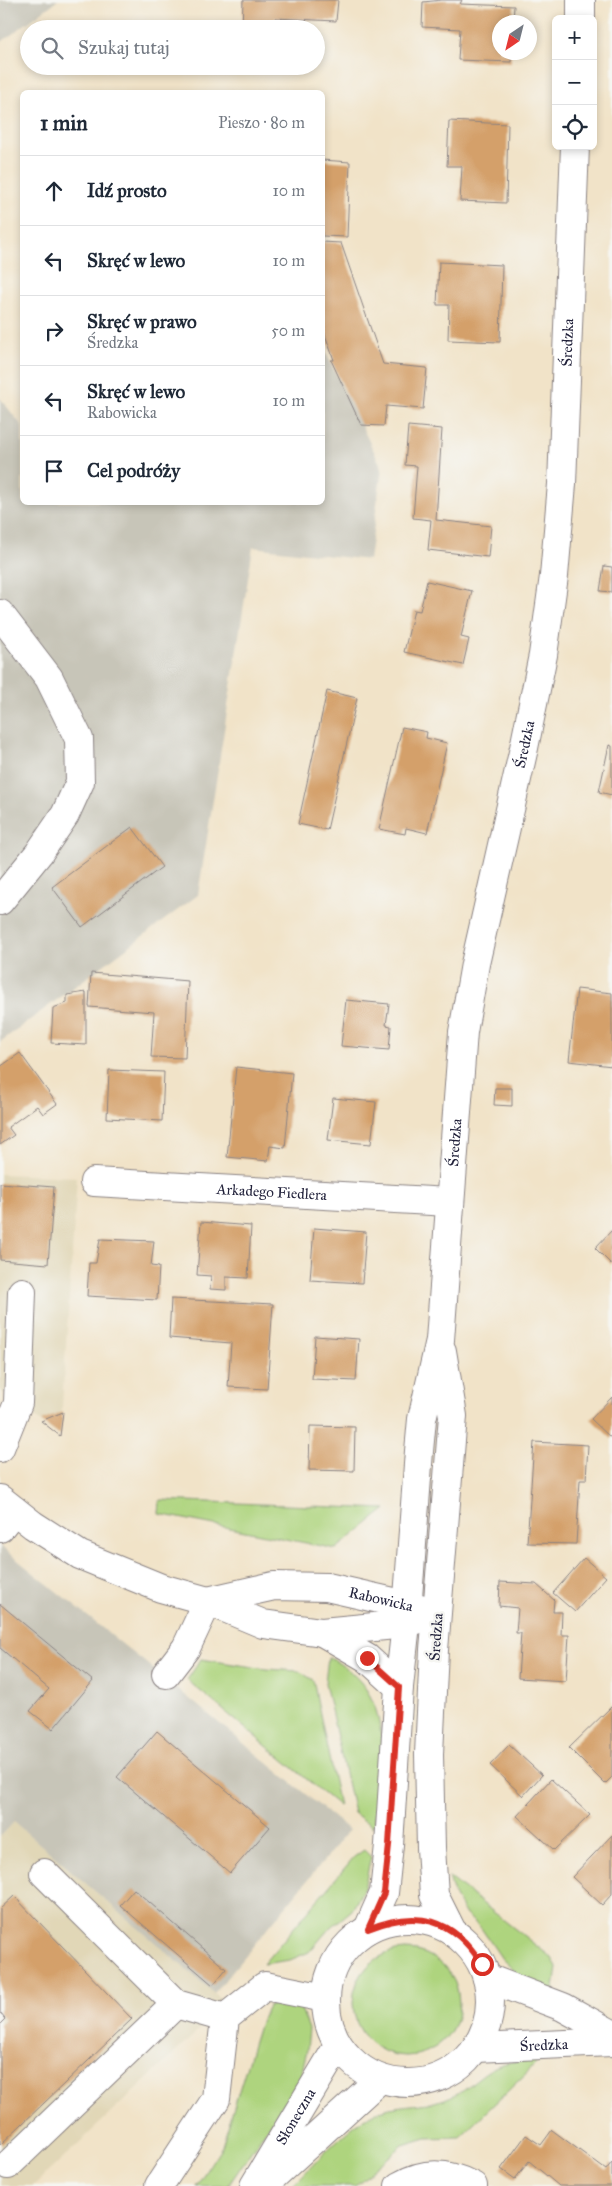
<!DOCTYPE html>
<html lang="pl">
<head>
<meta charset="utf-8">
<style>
	:root { --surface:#fff; --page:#f6f6f7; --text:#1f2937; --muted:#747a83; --line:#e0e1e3 }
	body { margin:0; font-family:"IM FELL Great Primer",serif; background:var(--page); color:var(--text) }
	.controls { position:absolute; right:15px; top:15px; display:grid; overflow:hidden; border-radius:8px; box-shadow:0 2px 8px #0003 }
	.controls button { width:45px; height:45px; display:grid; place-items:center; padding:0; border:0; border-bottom:1px solid var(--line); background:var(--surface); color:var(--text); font:25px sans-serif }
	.compass { position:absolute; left:492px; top:15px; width:45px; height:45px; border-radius:50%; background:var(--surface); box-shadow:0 2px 8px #0003; rotate:215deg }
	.stop { position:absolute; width:15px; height:15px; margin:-11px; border:4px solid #d93025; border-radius:50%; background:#fff }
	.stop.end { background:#d93025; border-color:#fff; box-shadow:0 1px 5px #0008 }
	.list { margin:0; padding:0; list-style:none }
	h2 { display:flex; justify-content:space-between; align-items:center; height:65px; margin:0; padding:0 20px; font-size:21px }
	h2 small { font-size:16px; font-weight:400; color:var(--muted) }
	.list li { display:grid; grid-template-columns:32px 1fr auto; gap:15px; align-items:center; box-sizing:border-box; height:70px; padding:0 20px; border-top:1px solid var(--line) }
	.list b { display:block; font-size:19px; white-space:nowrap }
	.list p { margin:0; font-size:16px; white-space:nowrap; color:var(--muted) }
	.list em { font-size:16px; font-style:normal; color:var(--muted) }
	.icon { flex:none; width:28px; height:28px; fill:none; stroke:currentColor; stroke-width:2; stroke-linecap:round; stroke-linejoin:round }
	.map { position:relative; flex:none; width:612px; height:2186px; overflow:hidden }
	.search { position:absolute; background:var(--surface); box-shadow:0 2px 8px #0003; left:20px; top:20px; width:305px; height:55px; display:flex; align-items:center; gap:12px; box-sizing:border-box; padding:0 18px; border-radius:28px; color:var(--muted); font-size:19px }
	.panel { position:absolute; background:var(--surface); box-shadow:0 2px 8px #0003; left:20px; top:90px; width:305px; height:415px; border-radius:8px }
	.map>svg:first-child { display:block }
</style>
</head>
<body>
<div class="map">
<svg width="612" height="2186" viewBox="0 0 612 2186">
	<rect width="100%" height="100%" fill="#f6f6f2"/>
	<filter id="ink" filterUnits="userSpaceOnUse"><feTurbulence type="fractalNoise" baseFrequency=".02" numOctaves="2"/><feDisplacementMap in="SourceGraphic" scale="10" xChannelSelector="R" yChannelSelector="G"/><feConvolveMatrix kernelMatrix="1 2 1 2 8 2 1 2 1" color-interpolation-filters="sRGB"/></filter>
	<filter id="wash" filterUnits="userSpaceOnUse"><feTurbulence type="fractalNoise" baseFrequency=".0096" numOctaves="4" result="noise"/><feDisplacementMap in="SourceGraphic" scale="20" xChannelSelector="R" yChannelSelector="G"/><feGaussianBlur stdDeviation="1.12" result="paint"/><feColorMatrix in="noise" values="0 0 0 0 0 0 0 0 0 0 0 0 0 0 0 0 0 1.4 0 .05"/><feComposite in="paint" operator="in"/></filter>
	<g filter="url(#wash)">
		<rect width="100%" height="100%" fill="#f1e3c8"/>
		<path fill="#e1d7b7" d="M0 1174 77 1177 60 1436 0 1391Z
			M14 1822 227 2004 33 2186H0V1837Z"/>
		<path fill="#c7c5b8" d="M0 0H58L0 43Z
			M323 347 382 468 369 560 253 547 198 895 0 1042V398L22 426V502H322Z
			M0 1546 152 1668 349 1830 214 1993 14 1822 0 1837Z"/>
		<path fill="#aed47e" stroke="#687b5c" d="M160 1500 386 1509 336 1549 159 1514Z
			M328 1657C400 1694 380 1760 373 1827L354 1813 325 1683Z
			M201 1659 266 1669 299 1671 313 1680 339 1806 187 1680Z
			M364 1850 371 1857 364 1888 352 1910 328 1930 309 1952 290 1960 263 1964 354 1857Z
			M449 1877 552 1958 557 1968 553 1994 519 1975 502 1959 481 1928 466 1915 455 1897Z
			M353 2003a53 53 0 1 1 106 0a53 53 0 1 1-106 0Z
			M279 2002 296 2003 301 2009 309 2029 307 2050 300 2079 228 2186H196L222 2146 261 2019 268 2006Z
			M540 2060 460 2137 426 2138 403 2145 355 2186H292C315 2164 351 2121 379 2111 405 2102 429 2108 454 2095 469 2088 480 2074 495 2067 509 2060 525 2061 540 2060Z"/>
		<g id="blocks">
			<path fill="#d4a06a" d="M243 0H338L336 21 275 18 274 29H242Z
				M442 0H462L460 4 514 6 513 22H500V52H511V62L458 60 460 29 422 27 423 2Z
				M240 66H273L272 71 240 69Z
				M449 121 508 124 506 203 460 201 462 166H447Z
				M322 160 350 162 347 237 322 236Z
				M322 242 341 243 383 364 427 368 423 409 386 406 384 426 361 425 331 360H334L322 326Z
				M439 262 502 265 500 342 448 340 449 305H437Z
				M408 426 442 429 436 520 491 526 488 557 428 550 431 520 413 518 417 466 405 465Z
				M604 566 612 567V592L600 591Z
				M427 581 472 591 461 637 469 639 463 665 404 652 414 610 420 611Z
				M327 691 357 698 327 830 298 824Z
				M402 727 427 732 426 738 447 743 427 833 406 828 405 834 379 829Z
				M609 745 612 746V795L599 792Z
				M132 827 162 867 82 927 52 887Z
				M91 973 188 981 185 1058 151 1057 154 1012 89 1007Z
				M577 989 612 993V1066L569 1061Z
				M86 992V1045L51 1043 53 1008 67 1003V995Z
				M346 1000 389 1004 386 1025 391 1026 389 1050 341 1046Z
				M20 1053 57 1104 43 1114 37 1106 8 1127 14 1135 0 1145V1067Z
				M236 1067 292 1073 285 1148 270 1146 268 1161 227 1157Z
				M109 1070 164 1072 162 1121 107 1118Z
				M495 1088H512V1106L494 1105Z
				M333 1098 376 1102 371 1144 328 1140Z
				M0 1183 54 1187 48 1264 0 1260Z
				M201 1222 251 1226 248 1278 226 1277V1290L210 1289 211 1276 197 1275Z
				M314 1228 366 1232 362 1283 310 1280Z
				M612 1230V1265L595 1248Z
				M100 1239 154 1241 151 1266 159 1267 157 1300 87 1296 89 1263H96Z
				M171 1299 273 1304 267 1389 228 1387 231 1343 169 1338Z
				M315 1336 359 1339 356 1381 312 1379Z
				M612 1397V1439L591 1419Z
				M63 1412 60 1436 41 1421Z
				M310 1426 355 1427 354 1471 309 1470Z
				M534 1442 588 1445 586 1480H580L576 1544 527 1543Z
				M584 1558 606 1577 575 1612 553 1593Z
				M500 1582 536 1584 554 1600 553 1612H562L561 1635H569L566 1681 518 1678 521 1633H516L518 1608 499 1606Z
				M0 1604 93 1681 53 1729 30 1711 49 1689 0 1648Z
				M612 1706V1777L605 1784 569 1748Z
				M157 1731 270 1827 230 1873 117 1777Z
				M509 1745 542 1775 523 1796 490 1765Z
				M551 1779 590 1815 554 1850 517 1816Z
				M612 1835V1894L602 1905 572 1877Z
				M134 1889 226 1969 213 1985 120 1905Z
				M14 1896 132 2019 0 2145V2024L5 2019 0 2013V1909Z
				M552 2130 606 2170 612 2162V2186H559L529 2161 515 2179 501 2169 526 2135 541 2145Z"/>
		</g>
	</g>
	<g filter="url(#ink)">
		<use href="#blocks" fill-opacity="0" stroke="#8a8282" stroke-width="1"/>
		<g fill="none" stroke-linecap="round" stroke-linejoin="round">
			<defs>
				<g id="minor">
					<path d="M581 19V0"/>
					<path d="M0 614 49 678 79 739 80 782 65 815 39 853 0 901"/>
					<path id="s1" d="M94 1182 449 1202"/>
					<path d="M442 1351 453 1416 434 1650 429 1754 431 1848 434 1895 452 1931"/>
					<path d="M0 1448 18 1403 22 1292"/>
					<path d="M0 1499 33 1525 80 1555 161 1588 208 1601 263 1624 322 1632 406 1624 422 1618"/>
					<path d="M0 1528 14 1510"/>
					<path id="s2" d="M208 1601 274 1586 327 1587 424 1609"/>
					<path d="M322 1632 367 1658 399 1687"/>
					<path d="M166 1674 186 1648 208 1601"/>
					<path d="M44 1873 176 2004 225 2018"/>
					<circle cx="408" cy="2001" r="82"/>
					<path id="s3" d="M368 1929 384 1893 389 1845 399 1687 406 1624 419 1451 422 1419 440 1340 463 1032 475 964 524 748 543 655 554 576 562 484 575 146"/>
					<path d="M487 1978 563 2007 612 2034"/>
					<path id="s4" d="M476 2048 612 2042"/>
					<path d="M8 2165 176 2004"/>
					<path d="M267 2182 380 2079"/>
					<path d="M159 2186 216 2099 225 2018 265 1986 325 1998"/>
					<path id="s5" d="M254 2186 338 2046"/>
					<path d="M399 2186C424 2171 448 2172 473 2186"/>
				</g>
			</defs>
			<use href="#minor" stroke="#8a8282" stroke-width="30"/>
			<use href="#minor" stroke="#fff" stroke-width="28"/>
		</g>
	</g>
	<g fill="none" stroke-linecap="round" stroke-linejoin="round" filter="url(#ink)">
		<path stroke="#d93025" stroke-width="6" d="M367 1658 399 1687 389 1845 384 1893 368 1929C417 1909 453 1918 482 1964"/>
	</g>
	<g text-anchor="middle" stroke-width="5" stroke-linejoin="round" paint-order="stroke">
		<g font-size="15" fill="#22223b" stroke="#f6f6f2">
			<text dy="5" stroke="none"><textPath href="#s3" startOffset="1604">Średzka</textPath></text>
			<text dy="5" stroke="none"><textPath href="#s3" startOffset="1199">Średzka</textPath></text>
			<text dy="5" stroke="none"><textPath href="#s3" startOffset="794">Średzka</textPath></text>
			<text dy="5" stroke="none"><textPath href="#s1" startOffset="178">Arkadego Fiedlera</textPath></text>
			<text dy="5" stroke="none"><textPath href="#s2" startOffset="176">Rabowicka</textPath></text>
			<text transform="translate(436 1637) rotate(-86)" y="5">Średzka</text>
			<text dy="5" stroke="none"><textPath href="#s4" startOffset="68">Średzka</textPath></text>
			<text dy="5" stroke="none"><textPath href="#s5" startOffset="81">Słoneczna</textPath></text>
		</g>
	</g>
</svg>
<div class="controls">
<button>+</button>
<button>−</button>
<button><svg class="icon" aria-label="locate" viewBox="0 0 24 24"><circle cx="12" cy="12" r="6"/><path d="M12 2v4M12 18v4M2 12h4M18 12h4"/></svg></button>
</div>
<svg class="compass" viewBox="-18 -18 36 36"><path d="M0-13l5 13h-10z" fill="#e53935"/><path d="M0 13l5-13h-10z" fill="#747a83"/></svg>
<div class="stop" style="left:482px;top:1964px"></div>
<div class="stop end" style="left:367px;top:1658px"></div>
<div class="search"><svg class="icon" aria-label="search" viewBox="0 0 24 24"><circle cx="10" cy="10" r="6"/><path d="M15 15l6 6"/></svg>Szukaj tutaj</div>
<section class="panel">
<h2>1 min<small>Pieszo · 80 m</small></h2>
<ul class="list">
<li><svg class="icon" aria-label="ahead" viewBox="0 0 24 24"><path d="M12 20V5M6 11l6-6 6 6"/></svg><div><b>Idź prosto</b></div><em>10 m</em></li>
<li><svg class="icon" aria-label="left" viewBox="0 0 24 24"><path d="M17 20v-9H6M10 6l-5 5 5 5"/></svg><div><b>Skręć w lewo</b></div><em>10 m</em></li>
<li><svg class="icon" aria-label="right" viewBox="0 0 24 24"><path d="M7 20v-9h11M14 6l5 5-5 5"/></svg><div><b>Skręć w prawo</b><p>Średzka</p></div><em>50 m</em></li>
<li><svg class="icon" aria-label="left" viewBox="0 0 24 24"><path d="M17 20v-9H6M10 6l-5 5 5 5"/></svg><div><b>Skręć w lewo</b><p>Rabowicka</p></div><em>10 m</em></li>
<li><svg class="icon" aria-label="arrive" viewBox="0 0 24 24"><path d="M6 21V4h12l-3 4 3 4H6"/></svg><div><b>Cel podróży</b></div></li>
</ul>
</section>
</div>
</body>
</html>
